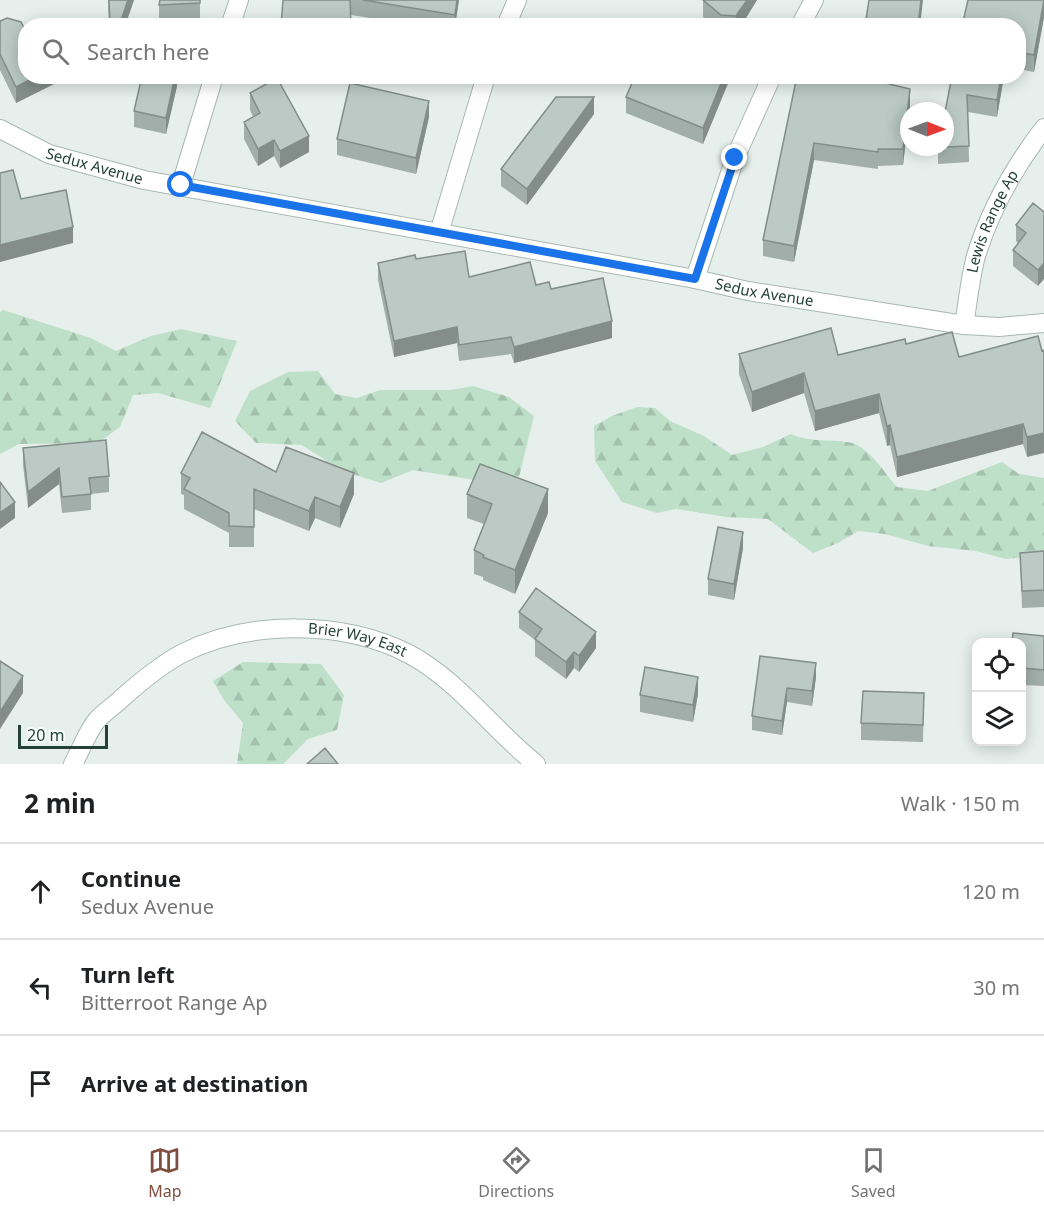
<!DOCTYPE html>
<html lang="en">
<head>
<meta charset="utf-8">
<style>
	:root { --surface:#fff; --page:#f6f6f6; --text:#202124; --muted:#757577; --line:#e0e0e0; --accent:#7f4e3f }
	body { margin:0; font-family:"Noto Sans",sans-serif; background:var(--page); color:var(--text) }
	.controls { position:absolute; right:18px; bottom:18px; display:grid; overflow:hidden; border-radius:12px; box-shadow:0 3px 15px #0003 }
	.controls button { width:54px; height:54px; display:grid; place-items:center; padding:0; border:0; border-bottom:2px solid var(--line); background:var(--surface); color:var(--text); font:30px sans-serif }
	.compass { position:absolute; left:900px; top:102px; width:54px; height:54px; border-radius:50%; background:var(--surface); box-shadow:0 3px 15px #0003; rotate:91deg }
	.scale { position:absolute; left:18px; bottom:15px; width:90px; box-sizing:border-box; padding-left:6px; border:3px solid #24423a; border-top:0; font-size:16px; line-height:21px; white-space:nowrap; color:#24423a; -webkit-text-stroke:4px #f7fbf9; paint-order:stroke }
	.stop { position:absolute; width:18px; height:18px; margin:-14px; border:4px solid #1a73e8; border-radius:50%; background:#fff }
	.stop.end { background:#1a73e8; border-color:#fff; box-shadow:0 2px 6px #0008 }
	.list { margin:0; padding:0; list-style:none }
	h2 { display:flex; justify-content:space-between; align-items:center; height:78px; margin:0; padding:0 24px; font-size:26px }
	h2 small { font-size:20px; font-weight:400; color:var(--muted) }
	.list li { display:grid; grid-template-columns:39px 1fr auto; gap:18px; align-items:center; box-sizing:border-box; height:96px; padding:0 24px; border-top:2px solid var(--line) }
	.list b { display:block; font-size:22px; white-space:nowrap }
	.list p { margin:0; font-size:20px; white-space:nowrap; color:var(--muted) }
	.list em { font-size:20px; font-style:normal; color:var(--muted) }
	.icon { flex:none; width:33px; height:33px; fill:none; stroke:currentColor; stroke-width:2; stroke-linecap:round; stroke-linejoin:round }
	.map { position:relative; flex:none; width:1044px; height:764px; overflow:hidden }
	.search { position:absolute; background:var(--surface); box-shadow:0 3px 15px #0003; left:18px; right:18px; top:18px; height:66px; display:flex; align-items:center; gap:15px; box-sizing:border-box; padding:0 21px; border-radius:24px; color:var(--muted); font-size:22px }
	.sheet { height:366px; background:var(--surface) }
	nav { display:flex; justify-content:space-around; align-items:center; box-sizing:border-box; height:84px; border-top:2px solid var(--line); background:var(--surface); font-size:16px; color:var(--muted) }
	nav a { display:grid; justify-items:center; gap:3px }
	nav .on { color:var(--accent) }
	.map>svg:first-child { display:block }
</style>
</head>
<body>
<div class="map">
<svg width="1044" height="764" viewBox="0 0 1044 764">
	<defs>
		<pattern id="forest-firs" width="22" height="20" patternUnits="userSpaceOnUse" patternTransform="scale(1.5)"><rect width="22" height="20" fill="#bfe0c8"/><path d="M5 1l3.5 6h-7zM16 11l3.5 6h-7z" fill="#a4c1ad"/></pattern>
	</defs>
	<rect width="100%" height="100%" fill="#e6efeb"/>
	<path fill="url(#forest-firs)" d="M3 310 91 338 116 351 151 336 181 329 237 341 210 408 158 393 133 395 120 427 98 443 19 444 0 454V312Z
		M318 371 335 394 357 398 380 390H451L473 386 509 397 534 416 519 477 493 483 413 470 381 483 342 471 302 445 256 443 235 421 250 391 288 372Z
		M637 407 655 408 670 421 704 436 732 455 763 447 791 434C812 444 840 438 855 444 872 452 885 473 897 487L928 491 1002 462 1019 474 1044 478V555L1006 559 976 551 928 546 885 534 858 531 838 543 813 553 768 519 727 517 676 509 657 513 622 502 595 461 594 426 612 416Z
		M243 662 321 664 344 695 337 730 308 739 283 764H237L243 723 224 700 213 681Z"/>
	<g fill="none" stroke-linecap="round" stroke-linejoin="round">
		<defs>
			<g id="minor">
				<path d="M230 26 239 0"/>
				<path d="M506 26 517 0"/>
				<path d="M800 26 814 0"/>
				<path id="s1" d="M0 129 49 154 144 180 695 279 748 291 964 325 999 327 1044 323"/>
				<path d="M181 185 214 76"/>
				<path d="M439 233 486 76"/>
				<path d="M695 279 735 158 772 76"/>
				<path id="s2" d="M964 325C968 302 970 278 976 256 990 210 1015 166 1044 128"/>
				<path id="s3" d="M73 764C81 750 87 732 97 720 104 712 114 706 121 699 140 682 160 665 183 653 249 620 343 620 409 654 458 680 493 730 536 764"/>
			</g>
		</defs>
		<use href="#minor" stroke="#a8b8b2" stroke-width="20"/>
		<use href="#minor" stroke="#fff" stroke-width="18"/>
	</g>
	<path fill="#a1aea9" d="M108 0H134L125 26H109Z
		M200 0V19L159 22V5Z
		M283 0H459L455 26H420L351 15Z
		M757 0 741 26H714L703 17V1Z
		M1044 0V17L1034 72 1018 69V26Z
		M0 21 26 76H58V82L16 103 0 70Z
		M177 76V86L166 134 134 127V111Z
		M731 76 703 144 626 113V97Z
		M797 76 910 105 903 165 878 166V169L814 160 794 262 763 256V240Z
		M952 76H1004L997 117 968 112 969 162 938 164V147Z
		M250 93 309 152 280 168 274 156 258 166 244 139V122L253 117 250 110Z
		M594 114 527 205 501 186V169Z
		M429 117 416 174 337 155V139Z
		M1044 212 1038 286 1013 266V250L1018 243 1016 241V225Z
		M416 259 469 277 536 285 551 289 612 338 514 363 511 354 459 361 457 343 394 357 378 280V263Z
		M1038 336 1027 457 1023 444 897 477 890 445 887 446 879 413 815 431 804 393 752 412 739 374V354L838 355 906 344 959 357Z
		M23 448 109 476V492L91 494V510L62 513 59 484 28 508 23 465Z
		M276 472 354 494 340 528 315 518 309 531 254 509V547H229V533L184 509V495L181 494V473Z
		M467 494 548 513 515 594 483 580V577L474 574V550L484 524 467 518Z
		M743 548 734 600 708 595V579Z
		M1044 551V607L1022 608 1020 553Z
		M519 612 596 648 579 672 574 668 566 679 535 656V640L519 628Z
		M1044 636V686L1022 685V642Z
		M760 656 816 677 812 706 787 702 782 735 752 730V716Z
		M924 693 923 742 861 740V723Z
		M698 694 693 722 640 712V695Z"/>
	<path fill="#838d89" d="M128 0H134L125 26H119Z
		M457 0H459L455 26V15Z
		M747 0H757L741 26H736V16Z
		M921 0H923L920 26H918Z
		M1044 1V17L1034 72V55Z
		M37 76H58V82L16 103V87Z
		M175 76H177V86L166 134V118Z
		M724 76H731L703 144V128Z
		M1001 76H1004L997 117V100Z
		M910 89V105L903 165V149Z
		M594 97V114L527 205V189Z
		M429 101V117L416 174V158Z
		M309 136V152L280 168V151Z
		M274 140V156L258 166V149Z
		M814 143V160L794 262V246Z
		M73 227V243L0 262V245Z
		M1044 263V279L1038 286V270Z
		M612 321V338L514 363V347Z
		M457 327V343L394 357V341Z
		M804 373V393L752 412V392Z
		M879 394V413L815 431V411Z
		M1023 424V444L897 477V457Z
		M890 425V445L887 446V426Z
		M1044 433V453L1027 457V437Z
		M59 468V484L28 508V492Z
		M354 473V494L340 528V507Z
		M548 489V513L515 594V570Z
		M315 497V518L309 531V511Z
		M15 502V518L0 529V513Z
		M743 532V548L734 600V584Z
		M596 632V648L579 672V656Z
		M574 652V668L566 679V662Z
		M816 663V677L812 706V691Z
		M23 676V693L0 729V712Z
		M698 677V694L693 722V705Z
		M787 688V702L782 735V721Z"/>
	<path fill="#bbcac4" stroke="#838d89" stroke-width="1.5" d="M109 0H128L119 26H110Z
		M160 0H200V3L159 5Z
		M283 0H350L351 26H281Z
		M363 0H457L455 15Z
		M703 0H747L736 16 721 15Z
		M869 0H921L918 26H865Z
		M968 0H1044L1034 55 1018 52V26H962Z
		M7 18 21 22 26 32V76H37L16 87 0 54V21Z
		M142 76H175L166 118 134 111Z
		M635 76H724L703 128 626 97Z
		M797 76H857L910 89 903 149H878V152L814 143 794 246 763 240Z
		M952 76H1001L997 100 967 95 969 146 945 147V112Z
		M277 78 309 136 280 151 274 140 258 149 244 122 260 113 250 93Z
		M350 83 429 101 416 158 337 139Z
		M556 97H594L527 189 501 169Z
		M13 170 21 199 66 190 73 227 0 245V173Z
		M1033 203 1044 212V263L1038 270 1013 250 1026 233 1016 225Z
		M465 251 469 277 530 262 536 285 549 282 551 289 603 278 612 321 514 347 511 337 459 345 457 327 394 341 378 263 415 255 416 259Z
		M831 328 838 355 905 339 906 344 952 332 959 357 1038 336 1042 351 1044 350V433L1027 437 1023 424 897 457 890 425 887 426 879 394 815 411 804 373 752 392 739 354Z
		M202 432 276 472 286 447 354 473 340 507 315 497 309 511 254 489V527L229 526V513L184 489 190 478 181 473Z
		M106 440 109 476 89 478 91 494 62 497 59 468 28 492 23 448Z
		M480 464 548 489 515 570 483 557 484 555 474 550 492 504 467 494Z
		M0 482 15 502 0 513Z
		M718 527 743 532 734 584 708 579Z
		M1044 551V590L1022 591 1020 553Z
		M536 588 596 632 579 656 574 652 566 662 535 639 542 629 519 612Z
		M1013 633 1044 636V670L1022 668V642H1012Z
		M760 656 816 663 812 691 787 688 782 721 752 716Z
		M0 661 23 676 0 712Z
		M645 667 698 677 693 705 640 695Z
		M863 691 924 693 923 725 861 723Z
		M325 748 338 764H307Z"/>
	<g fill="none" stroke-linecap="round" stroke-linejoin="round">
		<path stroke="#1a73e8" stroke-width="8" d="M181 185 695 279 735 158"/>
	</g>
	<g text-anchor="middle" stroke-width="4.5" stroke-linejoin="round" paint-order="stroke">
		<g font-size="15" fill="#24423a" stroke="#f7fbf9">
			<text dy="5" stroke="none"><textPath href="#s1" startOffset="102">Sedux Avenue</textPath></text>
			<text dy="5" stroke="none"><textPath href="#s2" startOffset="108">Lewis Range Ap</textPath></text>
			<text dy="5" stroke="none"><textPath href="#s1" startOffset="784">Sedux Avenue</textPath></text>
			<text dy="5" stroke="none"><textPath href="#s3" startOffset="339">Brier Way East</textPath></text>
		</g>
	</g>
</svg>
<div class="controls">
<button><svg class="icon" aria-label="locate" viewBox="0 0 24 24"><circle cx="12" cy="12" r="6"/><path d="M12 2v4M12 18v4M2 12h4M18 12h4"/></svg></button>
<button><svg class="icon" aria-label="layers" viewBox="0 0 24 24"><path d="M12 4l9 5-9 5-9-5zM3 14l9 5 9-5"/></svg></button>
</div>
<svg class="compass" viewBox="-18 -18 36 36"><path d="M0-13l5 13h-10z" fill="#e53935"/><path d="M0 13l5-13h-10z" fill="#757577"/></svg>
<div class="scale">20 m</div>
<div class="stop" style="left:181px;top:185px"></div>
<div class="stop end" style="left:735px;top:158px"></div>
<div class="search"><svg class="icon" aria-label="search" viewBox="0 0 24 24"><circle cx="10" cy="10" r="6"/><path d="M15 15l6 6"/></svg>Search here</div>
</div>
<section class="sheet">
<h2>2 min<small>Walk · 150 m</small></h2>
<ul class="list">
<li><svg class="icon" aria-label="ahead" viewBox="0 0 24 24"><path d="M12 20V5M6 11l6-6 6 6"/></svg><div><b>Continue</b><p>Sedux Avenue</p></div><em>120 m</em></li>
<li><svg class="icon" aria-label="left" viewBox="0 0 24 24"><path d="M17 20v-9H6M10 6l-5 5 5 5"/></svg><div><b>Turn left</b><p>Bitterroot Range Ap</p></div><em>30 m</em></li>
<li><svg class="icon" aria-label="arrive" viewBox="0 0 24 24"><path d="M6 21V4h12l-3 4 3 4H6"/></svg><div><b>Arrive at destination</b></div></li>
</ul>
</section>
<nav>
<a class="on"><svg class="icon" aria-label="map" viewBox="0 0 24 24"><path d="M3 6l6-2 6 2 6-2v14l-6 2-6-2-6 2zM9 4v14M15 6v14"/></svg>Map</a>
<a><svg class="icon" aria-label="directions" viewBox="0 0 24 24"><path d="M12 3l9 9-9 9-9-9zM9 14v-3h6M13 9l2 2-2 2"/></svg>Directions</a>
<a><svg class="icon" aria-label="saved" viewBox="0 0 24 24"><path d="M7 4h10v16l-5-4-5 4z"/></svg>Saved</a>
</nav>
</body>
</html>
